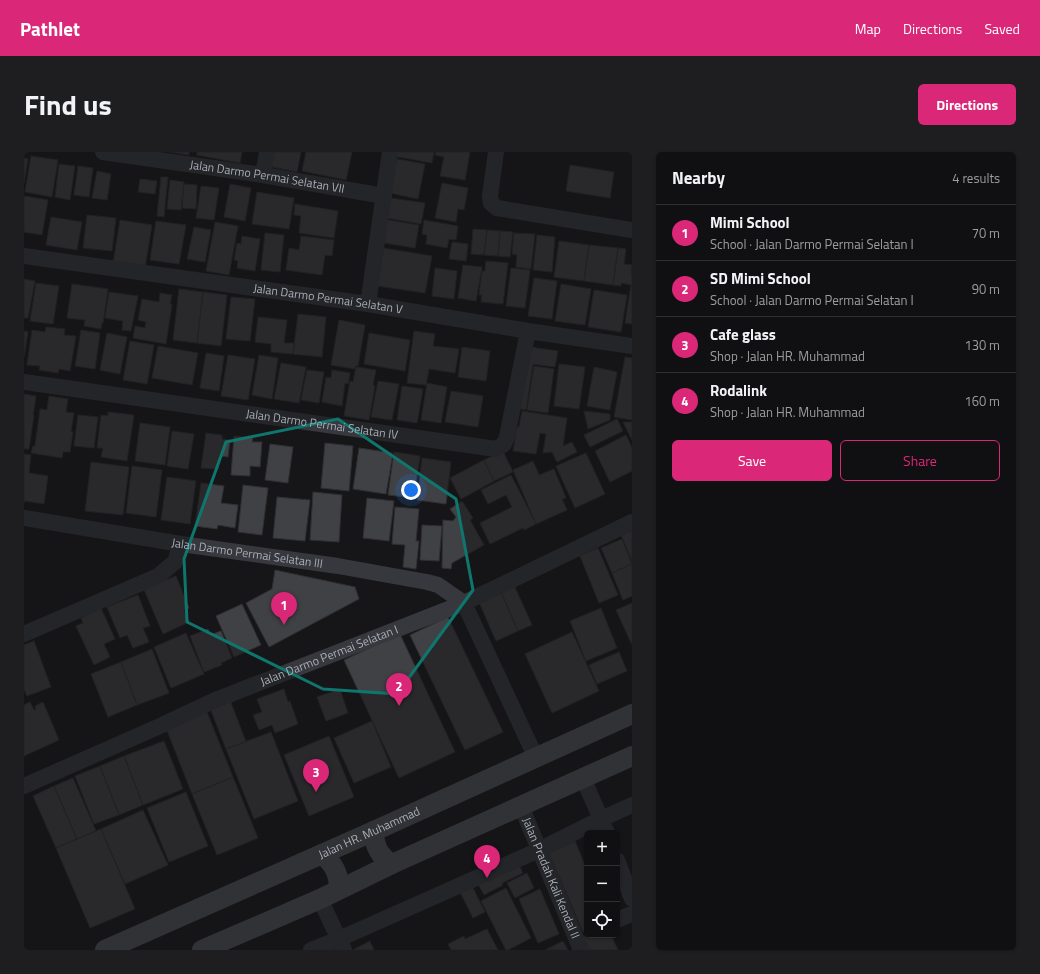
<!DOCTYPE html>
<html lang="en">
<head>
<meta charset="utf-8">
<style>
	:root { --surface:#101012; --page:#1e1e20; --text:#f1f3f6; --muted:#9c9d9f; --line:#303032; --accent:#db2777 }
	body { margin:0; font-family:"Titillium Web",sans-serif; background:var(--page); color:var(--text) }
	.controls { position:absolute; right:12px; bottom:12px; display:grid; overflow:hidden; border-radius:6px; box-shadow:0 1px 3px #0004 }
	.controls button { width:36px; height:36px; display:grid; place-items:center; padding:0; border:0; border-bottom:1px solid var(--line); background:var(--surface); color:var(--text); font:20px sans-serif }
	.you { position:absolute; left:387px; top:338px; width:14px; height:14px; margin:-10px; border:3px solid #fff; border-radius:50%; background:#1a73e8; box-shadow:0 0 0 6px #1a73e833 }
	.badge { display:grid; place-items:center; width:26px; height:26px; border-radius:50%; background:var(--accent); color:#fff; font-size:13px; font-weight:700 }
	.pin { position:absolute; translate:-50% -33px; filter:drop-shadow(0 1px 2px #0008) }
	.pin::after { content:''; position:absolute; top:21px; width:14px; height:12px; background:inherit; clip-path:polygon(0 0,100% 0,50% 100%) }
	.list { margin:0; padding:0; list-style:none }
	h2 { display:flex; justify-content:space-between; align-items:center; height:52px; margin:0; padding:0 16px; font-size:17px }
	h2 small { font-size:13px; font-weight:400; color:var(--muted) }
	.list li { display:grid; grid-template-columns:26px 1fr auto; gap:12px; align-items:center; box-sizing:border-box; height:56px; padding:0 16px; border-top:1px solid var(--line) }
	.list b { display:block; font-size:15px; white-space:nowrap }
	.list p { margin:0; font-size:13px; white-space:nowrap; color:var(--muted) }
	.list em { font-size:13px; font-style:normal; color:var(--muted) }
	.actions { display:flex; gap:8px; padding:12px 16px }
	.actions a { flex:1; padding:9px 0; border:1px solid var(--accent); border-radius:6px; text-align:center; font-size:14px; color:var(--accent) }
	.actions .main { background:var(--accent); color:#fff }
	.icon { flex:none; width:22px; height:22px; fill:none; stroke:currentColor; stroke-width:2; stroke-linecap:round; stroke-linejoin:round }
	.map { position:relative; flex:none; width:608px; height:798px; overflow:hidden; border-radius:6px }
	header { display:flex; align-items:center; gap:24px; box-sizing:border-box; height:56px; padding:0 20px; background:var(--accent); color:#fff }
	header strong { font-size:19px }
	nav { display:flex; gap:22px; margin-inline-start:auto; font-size:14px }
	.intro { display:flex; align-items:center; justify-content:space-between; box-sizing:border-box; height:96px; padding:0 24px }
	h1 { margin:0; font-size:28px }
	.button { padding:10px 18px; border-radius:6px; background:var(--accent); color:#fff; font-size:14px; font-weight:700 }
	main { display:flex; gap:24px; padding:0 24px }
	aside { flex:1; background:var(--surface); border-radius:6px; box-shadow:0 1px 3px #0004 }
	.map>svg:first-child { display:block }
</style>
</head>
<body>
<header>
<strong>Pathlet</strong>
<nav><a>Map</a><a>Directions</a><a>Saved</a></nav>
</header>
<div class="intro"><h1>Find us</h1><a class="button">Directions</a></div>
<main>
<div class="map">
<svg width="608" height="798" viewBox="0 0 608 798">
	<rect width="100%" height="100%" fill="#161618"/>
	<path fill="#404145" stroke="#303034" d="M146 0H165V3Z
		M173 0H218L216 11 173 3Z
		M245 0H277L273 20 243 14Z
		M282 0H328L322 28 278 19Z
		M370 0H410L408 11 369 4Z
		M412 0H446L441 28 416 24 420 5 411 3Z
		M7 4 34 8 28 45 1 40Z
		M0 6 4 7 0 31Z
		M373 7 401 12 394 47 366 41Z
		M35 12 51 14 46 48 31 45Z
		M546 13 590 20 586 46 542 39Z
		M54 14 69 16 65 45 50 43Z
		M73 19 87 22 83 48 68 46Z
		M137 25H144L140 65 133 64Z
		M116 27 133 29 131 42 114 40Z
		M146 28 160 30 157 58 143 57Z
		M418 31 444 36 440 58 434 57 432 70 411 66Z
		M160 32 173 33 172 57 158 56Z
		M206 32 227 36 221 69 200 65Z
		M177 34 195 36 190 68 172 66Z
		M233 40 270 46 265 77 228 72Z
		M0 44 24 48 18 83 0 80Z
		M367 46 401 51 397 72 363 66Z
		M271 52 314 59 310 86 275 81 277 64 270 63Z
		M63 63 92 66 88 99 59 96Z
		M27 65 58 70 53 98 22 93Z
		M358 67 395 73 391 96 354 90Z
		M96 68 128 73 121 116 89 111Z
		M400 68 434 74 432 88 425 87 423 96 402 92 403 83 398 82Z
		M132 69 162 73 155 112 126 108Z
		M191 70 214 74 205 123 182 119Z
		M170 75 187 78 181 110 163 107Z
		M449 77 463 78 460 103 447 102Z
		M463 78 476 79 474 104 460 103Z
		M476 79 489 80 486 105 474 104Z
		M241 81 260 83 256 120 237 118Z
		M490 81 511 82 507 117 492 115 493 103 488 102Z
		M513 83 531 85 528 120 509 118Z
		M218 84 236 87 231 119 213 116 214 109 210 108 213 91 217 92Z
		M277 84 310 88 308 104 301 103 298 123 262 118 265 96 275 98Z
		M535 89 565 93 560 129 530 125Z
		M428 90 444 92 442 109 425 107Z
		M565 93 594 96 589 133 560 129Z
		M353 95 408 104 401 141 347 133Z
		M594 96 602 97 600 112 608 113 607 121H608V133L597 131V134L589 133Z
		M462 109 484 111 479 152 457 150 458 143H455L458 119H461Z
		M439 113 458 115 452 149 434 146Z
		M411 116 433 119 430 147 408 144Z
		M487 116 506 118 501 156 482 154Z
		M510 126 533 129 528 167 504 164Z
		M0 127 11 129 4 166H0Z
		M12 131 35 134 29 172 6 169Z
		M48 132 84 137 79 171H78L77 177 60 174 61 168 43 166Z
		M537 132 567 137 561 173 531 169Z
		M607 133 608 134V172L601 171Z
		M155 137 179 140 173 191 149 188Z
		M570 138 603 143 597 180 564 175Z
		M85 140 114 144 107 179 98 178 99 169 81 166Z
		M179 140 203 143 197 194 173 191Z
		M136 141 148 143 146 152H148L142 192 109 186 111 174 121 176 122 170 114 168 118 147 135 150Z
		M207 145 231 147 226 189 202 187Z
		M274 162 302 165 298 205 269 202Z
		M234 165 263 168 260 191H271L269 202 247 200V192L231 190Z
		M315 168 341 173 334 214H331V217L307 213Z
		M22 175 41 177 40 183 52 184 46 219 35 217 34 221 15 218 16 214 3 213 8 178 21 180Z
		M57 178 76 181 71 217 51 214Z
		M0 179 4 180 0 205Z
		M390 179 411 182 409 194 435 197 431 221 405 217 402 233 383 231Z
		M83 181 103 185 96 222 76 218Z
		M345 181 386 188 381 219 340 212Z
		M106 189 130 193 123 232 99 228Z
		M134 194 174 201 168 233 128 226Z
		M438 195 466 199 462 229 434 225Z
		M506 195 534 199 531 215 509 212 502 258 493 256Z
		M182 201 200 204 195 239 176 236Z
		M204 203 231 207 224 248 197 244Z
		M235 203 254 206 248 247 228 243Z
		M601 205 608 206V268L590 265Z
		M257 211 282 215 275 251 250 247Z
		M535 212 561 215 555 257 530 254Z
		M510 214 530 217 524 261 503 258Z
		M332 215 352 218 349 233 351 234 345 268 320 264 326 229 329 230Z
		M570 215 593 220 586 258 563 254Z
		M283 218 300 220 295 251 277 248Z
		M308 218 326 221 324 232 321 231 318 254 298 250 302 225 307 226Z
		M354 229 375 232 368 268 347 265Z
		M403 231 423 235 417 271 397 268Z
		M378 234 399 237 393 271 373 268Z
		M427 239 459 244 454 275 421 270Z
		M0 242 12 244 9 263H10L5 297H0Z
		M25 244 44 247 42 260 50 261 47 279 49 280 46 300H39L38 306 7 301 9 294H11L16 257 23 258Z
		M498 259 543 266 539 294 548 290 553 300 533 310 528 300 519 301 522 282 516 281 512 302 489 299 493 275H495Z
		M560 259 586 262V268L564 277Z
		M84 260 110 263 103 309 77 305 79 296H73L77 263 84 264Z
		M54 263 74 265 70 296 50 294Z
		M593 267 599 279 566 295 560 283Z
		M599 270H608V288Z
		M116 271 146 275 141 313 111 309Z
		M148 279 170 282 164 317 143 314Z
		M182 281 198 283V287L206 288 204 305 196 304 194 317 177 316Z
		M602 283 608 296V319L586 330 571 299Z
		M210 284 229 286 228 290H238L236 315 226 314V324L207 323Z
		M301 291 329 294 325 339 297 336Z
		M246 292 269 295 264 331 241 328Z
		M335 296 369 301 362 342 329 337Z
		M479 299 489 320 470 329 460 308Z
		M370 300 396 304 390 346 364 343Z
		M562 301 581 342 551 356 532 314Z
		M0 302 7 303 5 321 24 324 20 352 1 349 0 351Z
		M398 306 427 310 422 352 393 348Z
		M460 308 470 329 437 347 426 326Z
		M509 309 515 323 530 317 542 346 538 347 543 358 512 372 489 318Z
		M67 310 105 315 99 363 61 359Z
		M108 314 138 318 132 365 102 361Z
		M487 323 512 372 500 378 499 376 466 392 456 371 488 355 482 343 464 352 457 338Z
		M143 325 172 329 166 372 137 368Z
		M177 331 200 334 197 351 214 353 211 376 194 373 193 377 171 374Z
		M219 333 244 336 238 383 214 380Z
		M289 340 318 343 315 390 286 388Z
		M253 345 286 348 281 389 249 386Z
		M343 346 370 349 365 389 339 386Z
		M438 349 449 366 446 368 460 393 428 411 427 417 418 416 419 368 429 369 432 365 426 357Z
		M371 355 395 357 392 389H395L392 417 379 415 381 393 368 392Z
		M398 373 418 374 415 409 396 408Z
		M608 378V409L597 383Z
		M598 387 608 412 588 421 577 396Z
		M574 396 594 443 575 451 556 404Z
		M608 412V444L599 448 588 421Z
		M251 418 331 435 335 447 245 495 222 451 248 437Z
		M152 424 165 456 160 458 165 470 139 482 118 433 137 430Z
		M490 433 508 473 494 479 477 440Z
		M477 440 494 479 472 489 455 450Z
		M114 443 126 474 119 476 125 490 109 496 103 483 96 486 83 455Z
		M608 451V493L592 458Z
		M218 452 237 493 210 505 192 464Z
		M77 456 91 487 80 492 86 505 70 513 52 474 59 471 57 466Z
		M577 456 593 496 562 509 546 469Z
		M424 465 479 580 441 598 386 483Z
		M184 477 186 483 197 479 208 506 197 511 198 513 180 520 166 484Z
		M548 480 575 539 528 561 501 502Z
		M162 481 180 522 147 536 130 495Z
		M376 482 431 600 375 626 320 508Z
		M10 489 27 535 3 544 0 538V493Z
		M128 497 145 541 113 553 97 510Z
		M595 500 603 519 573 532 565 513Z
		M97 510 113 553 84 565 67 522Z
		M260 537 264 550 266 549 274 572 251 581 248 573 235 578 229 563 238 560 233 547Z
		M316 537 324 561 302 569 293 545Z
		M206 548 222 590 202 597 186 556Z
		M6 550 10 558 12 557 11 554 19 550 35 588 0 604V553Z
		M183 560 209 625 168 642 142 576Z
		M348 569 367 615 330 631 310 586Z
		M247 580 274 649 230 667 202 597Z
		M305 584 330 645 285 664 260 603Z
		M140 589 159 637 119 653 100 604Z
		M100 604 119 653 95 663 76 614Z
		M76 614 95 663 70 672 51 624Z
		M209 625 234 686 193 703 168 642Z
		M49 626 72 679 53 687 30 634Z
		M30 634 53 687 32 696 9 644Z
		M162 640 184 694 145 710 123 656Z
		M119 658 144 713 101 732 77 677Z
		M77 677 111 757 66 776 32 696Z
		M551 689 563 718V778L559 780 525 701Z
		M494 711 499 721 478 731 479 733 460 743 453 730Z
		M503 721 510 736 491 746 483 731Z
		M446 730 461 760 449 766 434 736Z
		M482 736 507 786 484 798H482L457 749Z
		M516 737 535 782 514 791 495 747Z
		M463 777 474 798H427L424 792 440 784 441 787Z
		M563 783H587L594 798H565L558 785Z
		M346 789 350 798H329Z
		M539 789 544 798H521Z"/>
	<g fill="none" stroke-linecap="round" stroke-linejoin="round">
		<g stroke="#37383d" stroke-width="16">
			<path id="s1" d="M79 0 239 23 360 44"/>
			<path d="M472 0 466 44 467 51 473 56 608 78"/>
			<path d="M239 23 243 0"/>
			<path id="s2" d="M0 104 344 152 504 179 608 194"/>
			<path d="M344 152 366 0"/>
			<path id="s3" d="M0 230 472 297 480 292 483 285 504 179"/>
			<path id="s4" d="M0 366 157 392 314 414 403 430 414 433 440 451 512 606"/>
			<path d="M0 482 134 424 151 410 157 392"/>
			<path d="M559 626 583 681"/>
			<path id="s5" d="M0 634 136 574 189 549 440 451 608 370"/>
			<path id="s6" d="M497 654 557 798"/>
			<path d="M593 708 608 747"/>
			<path d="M296 747 320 798"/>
			<path d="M593 768 608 762"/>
			<path d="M287 798 315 787 515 698 577 667 608 653"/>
		</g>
		<g stroke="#53555c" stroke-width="20">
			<path d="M350 679C350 694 355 704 368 712"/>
			<path d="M298 702C310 712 315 722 315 737"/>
			<path id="s7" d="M81 798 350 679 608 562"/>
			<path d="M178 798 296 747 368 712 608 604"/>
		</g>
	</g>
	<path d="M0 0H608V798H0ZM314 267 432 347 449 438 373 542 299 537 163 470 160 407 202 290Z" fill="#161618" fill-opacity=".55" fill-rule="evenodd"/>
	<path fill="none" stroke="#0f766e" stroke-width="3" stroke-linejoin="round" d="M314 267 432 347 449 438 373 542 299 537 163 470 160 407 202 290Z"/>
	<g text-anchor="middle" stroke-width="3.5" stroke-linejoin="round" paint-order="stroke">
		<g font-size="12" fill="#a8adb8" stroke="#111113">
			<text dy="4" stroke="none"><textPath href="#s1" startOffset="166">Jalan Darmo Permai Selatan VII</textPath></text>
			<text dy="4" stroke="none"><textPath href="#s2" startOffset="307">Jalan Darmo Permai Selatan V</textPath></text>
			<text dy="4" stroke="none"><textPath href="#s3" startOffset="301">Jalan Darmo Permai Selatan IV</textPath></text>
			<text dy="4" stroke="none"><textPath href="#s4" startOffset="226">Jalan Darmo Permai Selatan III</textPath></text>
			<text dy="4" stroke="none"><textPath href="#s5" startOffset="332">Jalan Darmo Permai Selatan I</textPath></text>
			<text dy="4" stroke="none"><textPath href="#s7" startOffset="289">Jalan HR. Muhammad</textPath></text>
			<text dy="4" stroke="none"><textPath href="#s6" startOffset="78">Jalan Pradah Kali Kendal II</textPath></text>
		</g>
	</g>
</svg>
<div class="controls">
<button>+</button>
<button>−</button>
<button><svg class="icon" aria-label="locate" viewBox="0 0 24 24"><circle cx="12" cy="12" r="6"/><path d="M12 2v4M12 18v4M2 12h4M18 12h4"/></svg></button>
</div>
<div class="you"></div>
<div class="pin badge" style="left:260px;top:473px">1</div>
<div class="pin badge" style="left:375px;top:554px">2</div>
<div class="pin badge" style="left:292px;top:640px">3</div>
<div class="pin badge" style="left:463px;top:726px">4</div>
</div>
<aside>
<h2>Nearby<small>4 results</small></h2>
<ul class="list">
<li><span class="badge">1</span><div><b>Mimi School</b><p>School · Jalan Darmo Permai Selatan I</p></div><em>70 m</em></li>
<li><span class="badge">2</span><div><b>SD Mimi School</b><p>School · Jalan Darmo Permai Selatan I</p></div><em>90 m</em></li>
<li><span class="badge">3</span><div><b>Cafe glass</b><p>Shop · Jalan HR. Muhammad</p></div><em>130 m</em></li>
<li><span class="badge">4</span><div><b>Rodalink</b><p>Shop · Jalan HR. Muhammad</p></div><em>160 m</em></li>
</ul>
<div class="actions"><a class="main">Save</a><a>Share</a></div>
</aside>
</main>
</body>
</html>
